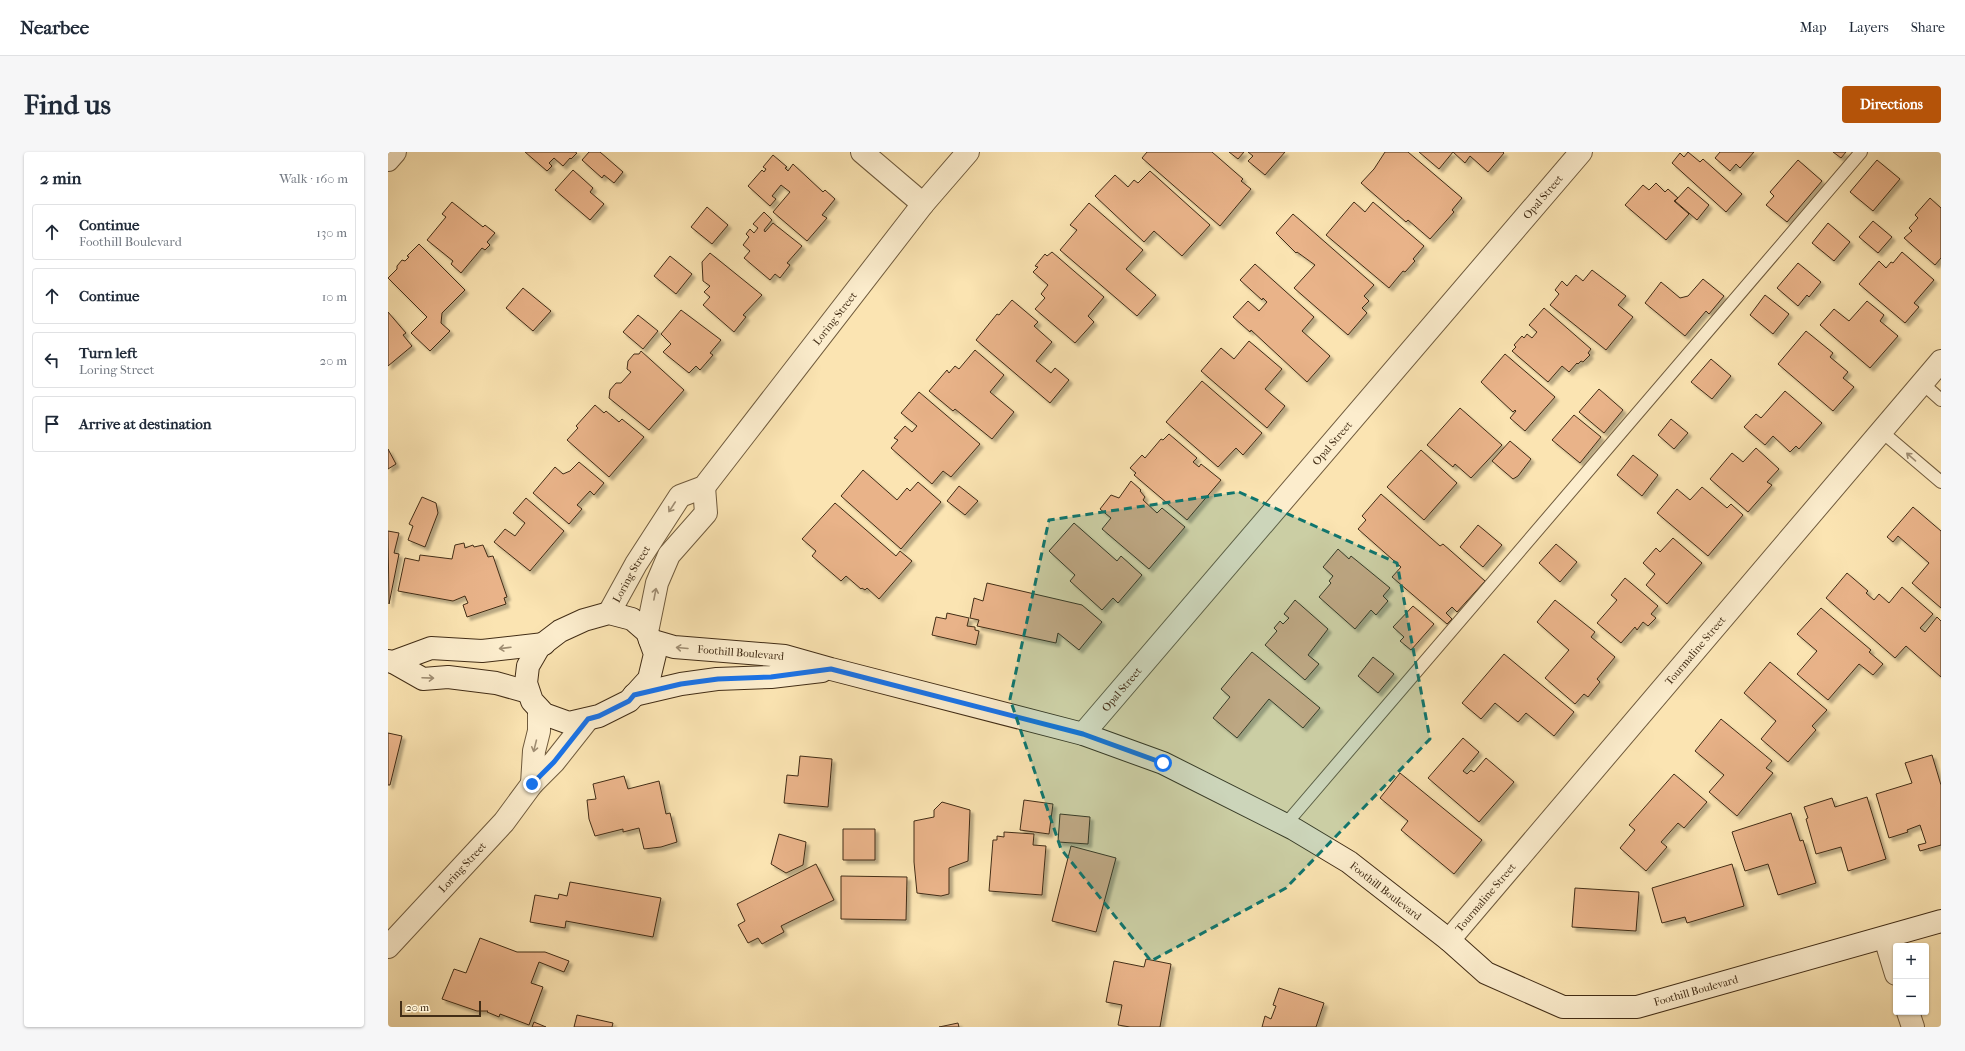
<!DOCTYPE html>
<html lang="en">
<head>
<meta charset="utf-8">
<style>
	:root { --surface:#fff; --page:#f6f6f7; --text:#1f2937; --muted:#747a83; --line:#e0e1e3; --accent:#b45309 }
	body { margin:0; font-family:"IM FELL French Canon",serif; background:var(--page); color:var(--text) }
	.controls { position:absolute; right:12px; bottom:12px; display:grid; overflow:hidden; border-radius:4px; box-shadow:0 1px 3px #0004 }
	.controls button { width:36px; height:36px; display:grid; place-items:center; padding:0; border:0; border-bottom:1px solid var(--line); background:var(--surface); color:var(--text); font:20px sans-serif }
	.scale { position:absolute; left:12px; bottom:10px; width:81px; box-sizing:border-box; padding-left:4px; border:2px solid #422d16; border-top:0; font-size:11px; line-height:14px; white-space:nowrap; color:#422d16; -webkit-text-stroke:3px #fcedcd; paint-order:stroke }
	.stop { position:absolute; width:12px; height:12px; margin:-9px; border:3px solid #1a73e8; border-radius:50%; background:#fff }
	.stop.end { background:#1a73e8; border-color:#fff; box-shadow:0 1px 4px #0008 }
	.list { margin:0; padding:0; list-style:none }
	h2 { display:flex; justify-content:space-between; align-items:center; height:52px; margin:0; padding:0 16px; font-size:17px }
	h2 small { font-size:13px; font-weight:400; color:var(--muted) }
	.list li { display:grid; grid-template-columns:26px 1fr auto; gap:12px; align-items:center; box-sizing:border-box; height:56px; margin:0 8px 8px; padding:0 8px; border:1px solid var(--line); border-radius:4px }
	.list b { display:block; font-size:15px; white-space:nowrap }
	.list p { margin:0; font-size:13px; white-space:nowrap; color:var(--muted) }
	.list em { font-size:13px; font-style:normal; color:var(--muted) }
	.icon { flex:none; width:22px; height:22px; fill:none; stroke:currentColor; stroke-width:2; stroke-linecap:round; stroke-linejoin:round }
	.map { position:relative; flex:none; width:1553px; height:875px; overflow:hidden; border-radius:4px }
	header { display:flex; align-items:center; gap:24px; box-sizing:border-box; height:56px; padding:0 20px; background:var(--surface); border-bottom:1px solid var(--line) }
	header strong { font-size:19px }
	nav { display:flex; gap:22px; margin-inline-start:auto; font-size:14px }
	.intro { display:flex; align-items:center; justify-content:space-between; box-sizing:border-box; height:96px; padding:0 24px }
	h1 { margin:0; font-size:28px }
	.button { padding:10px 18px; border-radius:4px; background:var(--accent); color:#fff; font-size:14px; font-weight:700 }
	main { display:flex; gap:24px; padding:0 24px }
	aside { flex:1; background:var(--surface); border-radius:4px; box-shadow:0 1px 3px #0004 }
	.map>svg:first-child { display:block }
</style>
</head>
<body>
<header>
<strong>Nearbee</strong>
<nav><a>Map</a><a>Layers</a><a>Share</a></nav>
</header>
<div class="intro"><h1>Find us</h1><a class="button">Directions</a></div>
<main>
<aside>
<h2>2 min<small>Walk · 160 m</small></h2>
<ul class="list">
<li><svg class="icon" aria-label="ahead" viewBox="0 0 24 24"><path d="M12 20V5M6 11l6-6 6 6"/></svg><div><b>Continue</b><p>Foothill Boulevard</p></div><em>130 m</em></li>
<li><svg class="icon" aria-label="ahead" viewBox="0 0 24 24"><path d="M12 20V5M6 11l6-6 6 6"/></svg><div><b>Continue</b></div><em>10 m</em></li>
<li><svg class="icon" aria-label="left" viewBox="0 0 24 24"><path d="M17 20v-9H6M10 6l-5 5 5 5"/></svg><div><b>Turn left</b><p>Loring Street</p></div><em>20 m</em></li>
<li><svg class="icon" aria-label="arrive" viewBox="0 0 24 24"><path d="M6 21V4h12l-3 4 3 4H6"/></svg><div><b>Arrive at destination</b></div></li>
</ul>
</aside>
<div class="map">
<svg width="1553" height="875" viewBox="0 0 1553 875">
	<defs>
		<filter id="shadow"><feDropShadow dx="3.5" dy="3.5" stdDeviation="1" flood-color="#0004"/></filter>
	</defs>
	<rect width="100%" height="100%" fill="#fbe4b2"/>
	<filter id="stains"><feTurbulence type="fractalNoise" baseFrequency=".005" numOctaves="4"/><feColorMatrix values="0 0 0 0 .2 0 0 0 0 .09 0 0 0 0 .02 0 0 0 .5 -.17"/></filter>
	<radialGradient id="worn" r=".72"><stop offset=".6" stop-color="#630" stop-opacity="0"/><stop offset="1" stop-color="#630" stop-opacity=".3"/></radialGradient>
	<path fill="#e9b389" stroke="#422d16" filter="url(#shadow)" d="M137 0H187L189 1 183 7 182 6 175 14 166 6 161 11 164 14 159 19Z
		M201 0H212L235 20 226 31 216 23 214 26 194 8Z
		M759 0H824L855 27 853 29 863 37 832 74 754 6Z
		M841 0H856L850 7Z
		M860 0H897L877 23 860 9 865 4Z
		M997 0H1020L1074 46 1064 58 1066 60 1042 87 1020 68 1018 70 973 31 986 17Z
		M1031 0H1115L1116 1 1100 20 1082 4 1077 11 1065 0 1051 17Z
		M1300 0 1312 10 1315 7 1354 42 1338 60 1284 11 1292 1 1296 5Z
		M1332 0H1366L1352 16 1348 12 1342 19 1327 6Z
		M1445 0H1458L1453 6Z
		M385 3 399 15 397 16 400 19 405 12 435 40 437 38 447 47 434 63 439 66 419 89 385 60 402 40 393 33 384 44 388 47 382 54 360 34 374 18 376 20 378 17 375 15Z
		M1410 8 1434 29 1399 70 1378 53 1386 44 1382 40Z
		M1489 8 1512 27 1485 59 1462 40Z
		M185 18 205 36 202 40 216 52 202 68 167 38Z
		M762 19 822 73 794 104 766 79 756 90 707 44 727 23 740 35 746 28 750 31Z
		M1268 31 1277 40 1280 37 1290 46 1286 49 1301 62 1278 88 1237 53 1255 33 1261 38Z
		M1300 35 1321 53 1309 68 1287 49Z
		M1542 46 1553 56V106L1547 113 1516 86 1524 79 1521 76 1530 66 1527 63Z
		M64 50 95 75 97 73 107 81 99 90 102 93 97 98 94 96 73 121 63 112 65 109 39 88 58 65 54 62Z
		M966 50 977 60 985 50 1036 94 1025 107 1027 109 1017 120 1015 119 1001 136 938 83Z
		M701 51 755 98 738 117 768 143 749 164 672 98 689 78 682 73Z
		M319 55 340 73 324 92 303 75Z
		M376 60 384 68 376 78 377 80 385 71 414 94 399 111 402 113 392 126 387 122 382 128 356 106 362 99 355 93 361 85 358 82 362 77 366 81 370 76 365 72Z
		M905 62 986 133 976 144 981 149 974 156 979 161 960 183 906 136 927 113 909 100 908 101 888 81Z
		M1485 69 1504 85 1490 101 1471 85Z
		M1440 71 1462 90 1446 109 1424 91Z
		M31 92 77 138 54 161 53 171 62 179 42 199 23 181 39 165 0 126 9 117V114L14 108 17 109 21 105 19 104Z
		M664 100 716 145 700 164 706 170 687 191 647 157 657 146 653 142 660 133 645 120 650 115 647 114 657 102 659 104Z
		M1514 100 1546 128 1526 151 1531 155 1517 171 1471 132 1491 109 1498 116 1503 110 1505 111Z
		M322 101 374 143 355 163 358 165 346 180 315 153 322 145 316 140 322 134 315 129 314 110Z
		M282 104 304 122 288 142 266 124Z
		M1410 111 1433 130 1421 145 1419 143 1410 154 1389 136Z
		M867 112 926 165 914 179 942 204 919 230 863 178 862 180 845 165 860 149 871 159 879 150 875 146 874 148 852 128Z
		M1204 118 1238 144 1230 153 1245 165 1218 198 1162 153 1171 142 1167 138 1174 129 1179 134 1188 123 1195 129Z
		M1315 127 1336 144 1321 162 1318 159 1297 184 1257 151 1273 130 1292 146 1300 144Z
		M135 136 163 159 145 179 118 156Z
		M1377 143 1401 162 1385 182 1362 163Z
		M624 148 650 170 646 174 664 190 648 209 663 221 667 216 681 228 662 251 588 188 609 162 611 163Z
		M1479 149 1496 163 1492 169 1510 184 1482 216 1432 173 1446 157 1461 169Z
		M1156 156 1203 197 1200 201 1202 203 1195 210 1193 209 1190 212 1189 211 1181 220 1174 214 1160 230 1124 199 1128 195 1126 193 1134 184 1136 186 1139 182 1144 186 1149 180 1141 173Z
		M293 158 333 188 322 201 325 203 312 218 308 214 301 221 275 200 283 192 273 182Z
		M0 160 18 181 15 183 24 194 0 214Z
		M250 163 270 179 255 197 235 180Z
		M1418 179 1445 201 1442 205 1460 220 1455 226 1466 235 1445 259 1390 212Z
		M861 189 894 217 877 237 897 254 879 276 813 219 833 196 846 207Z
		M587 198 616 223 602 240 626 260 604 287 567 257 565 259 541 239 559 218 561 221 567 214 571 217Z
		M253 199 296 238 261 278 221 246 222 238 228 231H233L243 220 239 217 240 209 246 202H251Z
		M1117 202 1167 245 1137 279 1122 266 1128 259 1127 258 1125 260 1093 230Z
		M1323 207 1343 224 1324 247 1303 230Z
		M814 229 874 281 855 303 848 296 830 315 778 270Z
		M1211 237 1235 258 1216 281 1191 260Z
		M1397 239 1434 271 1411 297 1408 294 1402 300 1385 284 1377 293 1356 275 1368 262 1373 266Z
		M531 240 592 292 563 325 555 319 544 332 503 296 510 288 506 286 517 274 524 280 529 274 513 261Z
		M207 253 216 261 218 259 231 270 234 267 256 285 221 325 179 288 190 276 188 274Z
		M1072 256 1114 293 1083 326 1067 312 1065 315 1039 293Z
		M1186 263 1213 285 1192 311 1164 288Z
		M1283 267 1300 281 1286 297 1270 283Z
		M781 282 809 306 805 310 811 315 813 312 833 328 799 368 746 323 748 321 742 316 754 303 757 306 773 287 775 288Z
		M1122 289 1143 307 1130 324 1125 327 1104 309Z
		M1368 296 1391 317 1379 330 1384 333 1360 360 1322 327 1344 301 1355 310Z
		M0 297 8 312 0 317Z
		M1033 298 1069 331 1036 368 999 335Z
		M1245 303 1270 323 1254 344 1229 323Z
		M191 310 216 331 206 343 202 339 189 353 194 357 181 372 145 341 167 315 175 322 182 319Z
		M475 318 509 348 519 336 522 339 530 330 553 350 513 397 453 344Z
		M743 329 753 338 752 339 757 345 755 348 769 361 774 356 797 375 761 417 714 377 723 366 712 357 723 343 731 346Z
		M571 334 590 349 577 363 559 349Z
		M1314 335 1339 356 1343 352 1355 363 1320 404 1269 361 1289 337 1302 348Z
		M993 342 1052 394 1055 392 1097 429 1069 460 1064 455 1058 461 1064 467 1059 472 1004 425 1013 415 970 377 978 368 974 364Z
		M34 345 48 351 50 361 37 395 20 388 25 374 21 372Z
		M138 346 176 379 142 419 106 390 117 377 127 384 137 371 125 361Z
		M447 351 508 404 512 399 524 409 491 447 479 436 477 438 474 436 473 437 458 424 453 429 424 404 428 399 414 387Z
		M1525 355 1553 379V456L1524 431 1541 411 1510 384 1505 390 1499 385Z
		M686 371 729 409 733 404 754 423 730 451 725 446 714 458 682 429 687 423 661 399Z
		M1090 373 1114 393 1095 415 1072 395Z
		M0 379 11 381 6 401 11 402 1 452Z
		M1285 386 1314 411 1279 452 1258 433 1267 422 1255 411 1268 396 1272 400Z
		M76 391 77 396 85 393 86 395 95 393 100 405 105 404 119 445 116 446 118 452 79 465 75 453 80 451 77 444 65 449 10 439 17 406 31 409 32 403 64 407 67 393Z
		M1168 392 1189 410 1172 430 1151 411Z
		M950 397 961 407 963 404 1002 436 995 444 1000 449 988 463 983 458 967 477 931 445 943 431 941 429 945 424 935 415Z
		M1459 421 1480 439 1478 441 1486 448 1491 442 1501 451 1514 435 1545 462 1532 476 1537 480 1549 465 1553 469V525L1518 494 1507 506 1438 446Z
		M1237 426 1270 454 1263 462 1268 466 1260 474 1255 470 1249 478 1247 475 1233 491 1209 471 1229 448 1223 443Z
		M599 431 694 453 714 470 691 498 670 481 668 491 589 474 591 468 582 466 586 446 595 449Z
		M907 448 940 477 920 503 931 512 917 528 877 493 889 479 886 476 892 469 895 472 901 466 896 462Z
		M1167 448 1207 480 1203 485 1227 505 1209 527 1212 530 1200 545 1196 542 1187 552 1157 526 1181 498 1149 470Z
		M1025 454 1046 472 1023 498 1012 489 1016 485 1005 475Z
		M1433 456 1483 498 1481 500 1495 512 1485 523 1471 512 1440 548 1409 522 1429 499 1409 482Z
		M559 461 581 466 579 474 587 475V478L591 479 588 493 544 483 548 465 558 467Z
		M864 500 932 556 915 576 881 547 849 586 825 566 842 545 833 537Z
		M1116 502 1186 560 1166 584 1138 561 1130 570 1107 551 1093 567 1074 551Z
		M985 505 1006 522 990 541 970 524Z
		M1382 510 1439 558 1424 574 1428 578 1400 610 1373 587 1388 569 1356 541Z
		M1333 567 1384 609 1378 616 1385 621 1349 664 1321 640 1336 623 1307 599Z
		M0 581 14 584 2 633H0Z
		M1075 586 1091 600 1075 619 1079 622 1083 618 1086 620 1098 606 1126 630 1091 670 1040 626Z
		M1544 603 1553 633V693L1532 699 1530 693 1538 691 1532 673 1519 678 1520 680 1501 686 1488 642 1524 631 1517 611Z
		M412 604 444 607 440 655 396 651 399 623 410 624Z
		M1012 621 1094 688 1066 722 1013 678 1020 669 992 646Z
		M1286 622 1319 650 1296 676 1290 671 1273 690 1279 695 1258 719 1232 696 1247 678 1241 673Z
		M236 624 240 637 271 629 278 662 282 661 289 690 273 695 256 697 251 676 235 680V677L207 684 201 667 199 648 208 647 205 632Z
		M1479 645 1498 707 1460 719 1453 695 1428 702 1418 667 1420 666 1416 655 1444 646 1447 655Z
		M636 648 665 652 661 682 632 678Z
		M554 650 582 658 580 709 561 716V742L553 744 529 741 526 710V669L546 665V658Z
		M1403 661 1412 689 1415 688 1428 731 1390 743 1380 712 1357 719 1344 680Z
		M672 662 702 665 700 692 670 690Z
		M455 677H487V708H455Z
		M616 680 646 682 645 693 658 694 654 743 601 739 605 688H609V684L616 685Z
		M391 682 418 690 415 713 398 721 383 712Z
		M683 694 728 706 708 780 664 769Z
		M428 712 446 748 393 774 396 780 374 792 370 786 360 791 350 773 357 769 349 752Z
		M1344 712 1356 754 1299 771 1297 765 1274 771 1264 736Z
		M453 724 519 725 518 768 453 767Z
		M182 730 273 746 265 785 178 769 177 776 142 770 147 743 170 747 171 742 179 744Z
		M1187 736 1251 740 1248 779 1184 775Z
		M92 786 129 800H157L181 809 176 820 151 810 143 831 155 835 141 873 112 862 111 865 99 860 100 859H89L54 847 66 817 78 821Z
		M758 807 783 812 772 875H742L730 873 734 853 718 850 726 809 756 815Z
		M891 836 936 851 928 875H874L877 864 883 867 888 854 885 853Z
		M189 863 225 871 224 875H186Z
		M146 870 158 875H144Z
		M570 871 571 875H551Z"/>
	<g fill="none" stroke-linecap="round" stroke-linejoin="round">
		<defs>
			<path id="service" d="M1534 231 1553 248
				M1493 279 1553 330
				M897 673 1473 0"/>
			<g id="minor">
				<path d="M474 0 535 52"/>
				<path d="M0 8 7 0"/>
				<path id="s1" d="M695 582 1193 0"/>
				<path d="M144 632 146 599 151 579V557"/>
				<path d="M1497 786 1508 822"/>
				<path id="s2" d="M1061 788 1553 209"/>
				<path id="s3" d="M0 795 116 670 144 632 166 610 200 567"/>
				<path d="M1520 860 1525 875"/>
			</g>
			<g id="tertiary">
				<path id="s4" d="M221 461 248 412 292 344 316 335 535 52 580 0"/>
				<path d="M259 480 269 431 281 403 318 361 316 335"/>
			</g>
			<g id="secondary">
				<path d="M221 461 244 467 259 480 267 502 261 527 241 549 211 564 181 571 156 562 144 549 138 531 140 514 151 495 172 479 196 468Z"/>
				<path id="s5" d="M262 488 286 495 397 504 443 517 695 582 775 611 906 677 961 710 1061 788 1098 821 1175 855H1249L1553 769"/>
				<path d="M0 509 5 510 43 496 94 499 156 492"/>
				<path d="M5 510 35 527 60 525 108 531 140 540"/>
				<path d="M246 543 293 532 329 527 383 525 434 519"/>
			</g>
		</defs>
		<use href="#service" stroke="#705b3d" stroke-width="14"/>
		<use href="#minor" stroke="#705b3d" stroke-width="24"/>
		<use href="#tertiary" stroke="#705b3d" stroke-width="24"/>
		<use href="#secondary" stroke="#422d16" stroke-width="24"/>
		<use href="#service" stroke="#fcedcd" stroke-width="12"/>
		<use href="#minor" stroke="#fcedcd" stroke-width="22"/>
		<use href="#tertiary" stroke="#fcedcd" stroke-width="22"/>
		<use href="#secondary" stroke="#fcedcd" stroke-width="22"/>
	</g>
	<defs><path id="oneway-shaft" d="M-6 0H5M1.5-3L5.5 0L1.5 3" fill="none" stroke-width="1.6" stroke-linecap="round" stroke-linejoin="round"/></defs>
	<g stroke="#9f8d72">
		<use href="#oneway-shaft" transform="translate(1523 305) rotate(-139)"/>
		<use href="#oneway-shaft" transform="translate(284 355) rotate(123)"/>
		<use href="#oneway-shaft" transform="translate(267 442) rotate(-79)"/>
		<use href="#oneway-shaft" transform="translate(117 496) rotate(173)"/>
		<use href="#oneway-shaft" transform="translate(294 496) rotate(-175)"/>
		<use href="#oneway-shaft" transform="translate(40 526) rotate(2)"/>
		<use href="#oneway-shaft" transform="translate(147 594) rotate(104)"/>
	</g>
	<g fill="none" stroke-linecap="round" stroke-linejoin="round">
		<path stroke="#1a73e8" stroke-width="5" d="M144 632 166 610 200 567 211 564 241 549 246 543 293 532 330 527 383 525 443 517 695 582 775 611"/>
	</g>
	<path fill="#0f766e" fill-opacity="0.2" stroke="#0f766e" stroke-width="3" stroke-dasharray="8 5" stroke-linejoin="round" d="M851 340 1009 411 1042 587 898 736 763 809 673 697 622 547 661 368Z"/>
	<g text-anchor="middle" stroke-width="3" stroke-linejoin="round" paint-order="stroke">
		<g font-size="11" fill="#422d16" stroke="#fcedcd">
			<text dy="4" stroke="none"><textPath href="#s1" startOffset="707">Opal Street</textPath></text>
			<text dy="4" stroke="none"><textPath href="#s4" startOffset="376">Loring Street</textPath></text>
			<text dy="4" stroke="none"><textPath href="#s1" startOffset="383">Opal Street</textPath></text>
			<text dy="4" stroke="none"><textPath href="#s4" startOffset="45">Loring Street</textPath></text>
			<text dy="4" stroke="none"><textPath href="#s2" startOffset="380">Tourmaline Street</textPath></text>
			<text dy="4" stroke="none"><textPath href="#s5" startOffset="92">Foothill Boulevard</textPath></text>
			<text dy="4" stroke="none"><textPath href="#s1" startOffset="59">Opal Street</textPath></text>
			<text dy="4" stroke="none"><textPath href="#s3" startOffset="109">Loring Street</textPath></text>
			<text dy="4" stroke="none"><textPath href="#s5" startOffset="787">Foothill Boulevard</textPath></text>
			<text dy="4" stroke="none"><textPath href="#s2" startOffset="56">Tourmaline Street</textPath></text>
			<text dy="4" stroke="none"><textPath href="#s5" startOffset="1136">Foothill Boulevard</textPath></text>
		</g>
	</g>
	<rect width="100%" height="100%" filter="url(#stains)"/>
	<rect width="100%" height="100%" fill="url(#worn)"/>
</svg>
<div class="controls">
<button>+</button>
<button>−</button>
</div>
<div class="scale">20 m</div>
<div class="stop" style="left:775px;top:611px"></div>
<div class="stop end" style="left:144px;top:632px"></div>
</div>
</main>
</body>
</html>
